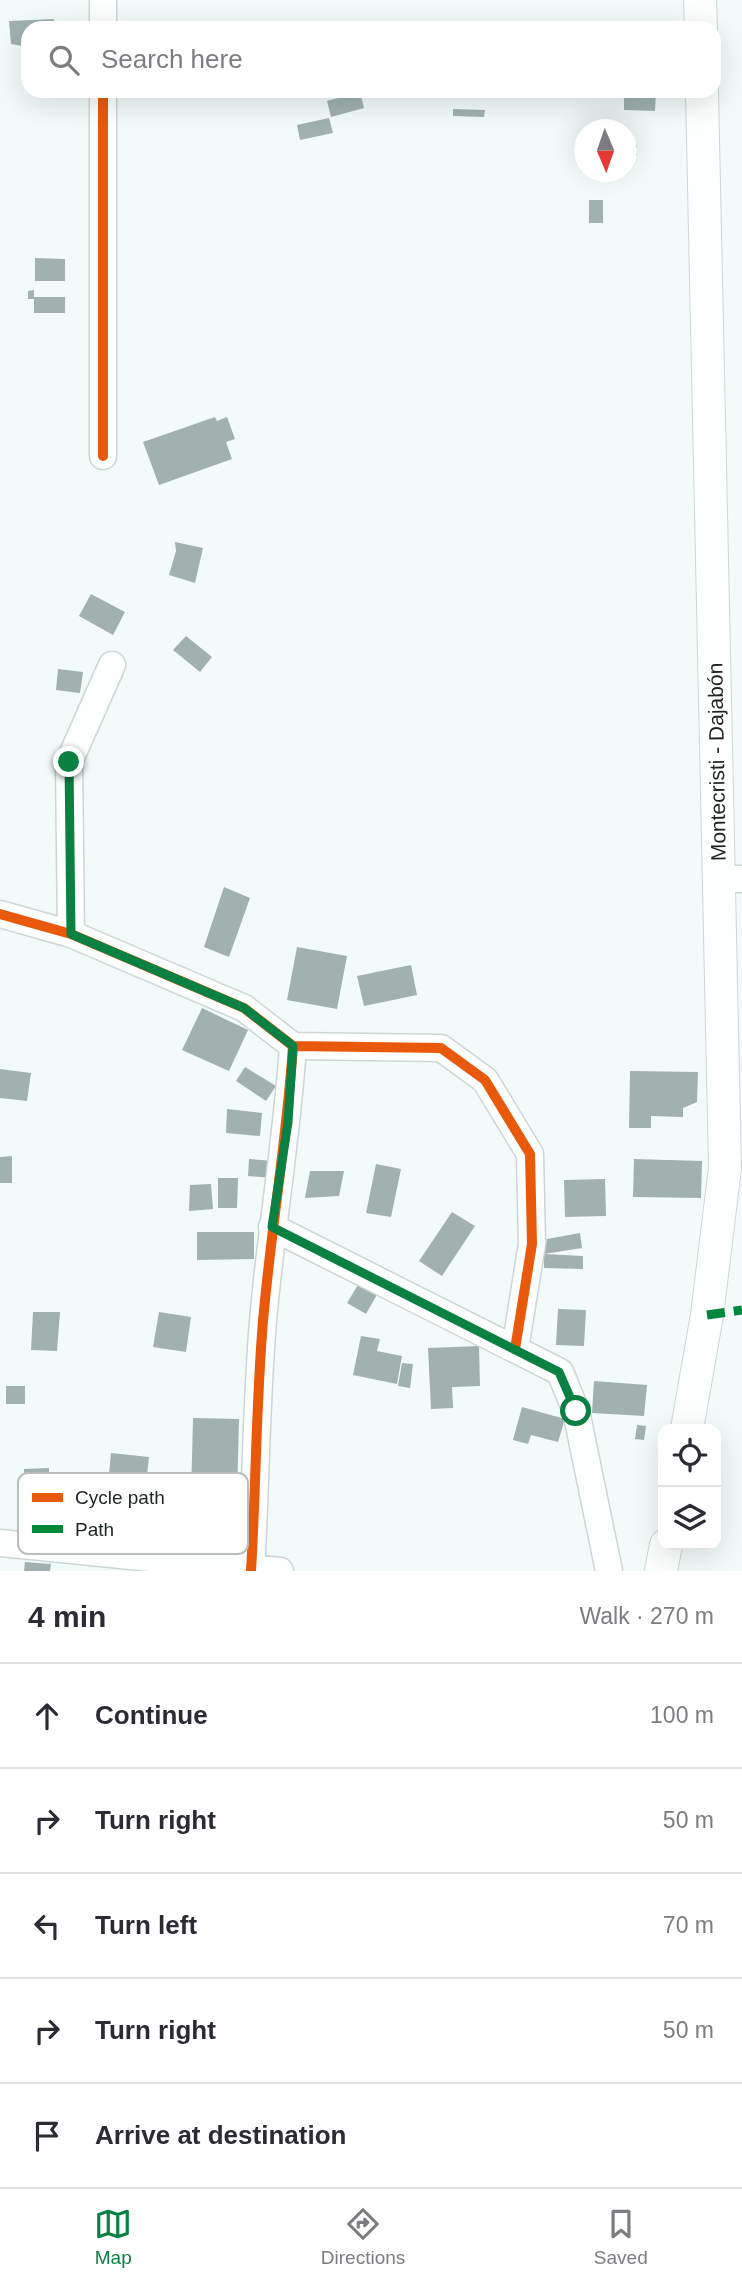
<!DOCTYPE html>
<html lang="en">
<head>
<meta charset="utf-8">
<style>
	:root { --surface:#fff; --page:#f2f2f3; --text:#2b2b33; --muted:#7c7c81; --line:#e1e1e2; --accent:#0b8043 }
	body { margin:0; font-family:Arial,sans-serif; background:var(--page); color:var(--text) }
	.controls { position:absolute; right:21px; bottom:21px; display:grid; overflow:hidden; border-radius:14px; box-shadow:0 7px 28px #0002 }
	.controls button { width:63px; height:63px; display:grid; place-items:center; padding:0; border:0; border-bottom:2px solid var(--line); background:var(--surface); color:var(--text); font:35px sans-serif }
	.compass { position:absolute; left:574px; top:119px; width:63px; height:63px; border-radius:50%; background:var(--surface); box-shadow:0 7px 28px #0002; rotate:178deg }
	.stop { position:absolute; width:21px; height:21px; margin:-16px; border:5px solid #0b8043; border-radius:50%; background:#fff }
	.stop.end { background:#0b8043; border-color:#fff; box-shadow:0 2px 7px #0008 }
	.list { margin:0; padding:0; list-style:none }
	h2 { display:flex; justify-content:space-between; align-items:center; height:91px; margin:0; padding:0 28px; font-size:30px }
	h2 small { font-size:23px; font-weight:400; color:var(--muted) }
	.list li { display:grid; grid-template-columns:46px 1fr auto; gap:21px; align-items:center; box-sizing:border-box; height:105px; padding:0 28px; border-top:2px solid var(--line) }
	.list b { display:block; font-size:26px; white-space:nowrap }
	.list em { font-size:23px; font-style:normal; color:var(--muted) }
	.icon { flex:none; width:38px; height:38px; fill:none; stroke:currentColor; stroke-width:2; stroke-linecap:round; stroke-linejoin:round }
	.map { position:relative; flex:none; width:742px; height:1571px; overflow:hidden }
	.search { position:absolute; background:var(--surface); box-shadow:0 7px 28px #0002; left:21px; right:21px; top:21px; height:77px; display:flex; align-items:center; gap:18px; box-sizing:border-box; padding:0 24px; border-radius:21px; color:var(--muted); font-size:26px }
	.sheet { height:616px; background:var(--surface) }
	nav { display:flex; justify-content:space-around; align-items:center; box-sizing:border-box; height:98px; border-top:2px solid var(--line); background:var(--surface); font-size:19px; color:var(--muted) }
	nav a { display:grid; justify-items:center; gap:4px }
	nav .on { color:var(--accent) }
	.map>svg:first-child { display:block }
</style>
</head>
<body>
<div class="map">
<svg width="742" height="1571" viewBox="0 0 742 1571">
	<rect width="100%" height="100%" fill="#f2fbfa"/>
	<path fill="#a0b1af" d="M54 19 55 28H28V47L11 44 9 21Z
		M605 91H656L655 111 624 110V96L605 95Z
		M360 92 364 108 331 117 327 101Z
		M453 109 485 110 484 117 453 116Z
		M329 118 333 133 300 140 297 125Z
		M628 144 637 145V156H627Z
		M589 200H603V223H589Z
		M35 258 65 259V281H35Z
		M34 290V297H65V313H34V299H28V291Z
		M215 417 217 421 227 417 235 439 226 442 232 459 159 485 143 442Z
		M175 542 203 548 195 583 169 575 176 551Z
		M91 594 125 612 113 635 79 616Z
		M186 636 212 657 200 672 173 650Z
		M58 669 83 672 80 693 56 690Z
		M224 887 250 898 229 957 204 947Z
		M297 947 347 956 337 1009 287 1000Z
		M411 965 417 995 364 1006 357 976Z
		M202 1008 248 1030 229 1071 182 1050Z
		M245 1067 276 1086 266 1101 236 1081Z
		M0 1069 31 1073 27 1101 0 1098Z
		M630 1071 698 1072 697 1102 683 1108V1117L651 1116V1128H629Z
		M227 1109 262 1113 260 1136 226 1133Z
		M12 1156V1183H0V1157Z
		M249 1159 275 1161 273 1178 248 1176Z
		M634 1159 702 1161 701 1198 633 1197Z
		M376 1164 401 1169 391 1217 366 1213Z
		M310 1171H344L339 1196 305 1198Z
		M218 1178H238L237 1208H218Z
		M605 1179 606 1216 565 1217 564 1180Z
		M211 1184 213 1209 189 1211 190 1185Z
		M452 1212 475 1226 442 1276 419 1261Z
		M197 1232H254V1259L197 1260Z
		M580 1233 582 1248 544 1254 547 1239Z
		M544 1254 583 1256V1269L544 1268Z
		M361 1280 379 1291 366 1314 347 1303Z
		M558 1309 586 1310 584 1346 556 1345Z
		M33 1312H60L57 1351 31 1350Z
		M159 1312 191 1317 186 1352 153 1347Z
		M361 1336 380 1339 377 1351 402 1356 397 1384 353 1375Z
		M479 1346 480 1386 452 1387 453 1408 431 1409 428 1348Z
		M402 1363 413 1364 410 1388 398 1386Z
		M594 1381 647 1385 644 1416 592 1413Z
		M6 1386H25V1404H6Z
		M522 1407 565 1419 558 1442 531 1435 528 1444 513 1440Z
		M193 1418 239 1419 237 1497 191 1496Z
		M637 1425 646 1426 644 1440 635 1439Z
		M111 1453 149 1457 147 1475 158 1476 152 1533 136 1531 137 1524 122 1522 121 1530 104 1528Z
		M49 1468 50 1522H36V1516H25L24 1469Z
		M25 1562 51 1564 50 1571H24Z"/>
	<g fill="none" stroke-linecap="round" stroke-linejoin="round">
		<defs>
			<path id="minor" d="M103 0V28
				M103 91V456
				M720 879H742
				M0 914 71 934 244 1008 293 1046 441 1048 485 1080 530 1154 532 1244 515 1349
				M71 934 69 762 112 665
				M272 1227 560 1372 576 1411 609 1571
				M0 1543 280 1571
				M251 1571C256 1488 256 1404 263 1321 271 1229 287 1138 293 1046"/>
			<path id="major" d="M700 0 701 28
				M687 1429 707 1315 725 1168 702 91
				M661 1571 666 1545"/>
		</defs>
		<use href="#minor" stroke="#ced6d5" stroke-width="29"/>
		<use href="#major" stroke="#ced6d5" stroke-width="34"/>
		<use href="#minor" stroke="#fdfefe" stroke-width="26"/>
		<use href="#major" stroke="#fdfefe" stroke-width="32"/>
		<path stroke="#00873e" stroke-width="9" stroke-dasharray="18 9" stroke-linecap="butt" d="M707 1315 742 1310"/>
		<defs>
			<path id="cycleway" d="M103 91V456
				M0 914 71 934 244 1008 293 1046 441 1048 485 1080 530 1154 532 1244 515 1349
				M251 1571C256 1488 256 1404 263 1321 271 1229 287 1138 293 1046"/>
		</defs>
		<use href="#cycleway" stroke="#fff" stroke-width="15"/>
		<use href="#cycleway" stroke="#e8590c" stroke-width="10"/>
	</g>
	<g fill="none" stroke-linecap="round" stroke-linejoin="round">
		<path stroke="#0b8043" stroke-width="9" d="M69 762 71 934 244 1008 293 1046 288 1122 272 1227 559 1372 576 1411"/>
	</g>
	<g text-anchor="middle" stroke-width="5" stroke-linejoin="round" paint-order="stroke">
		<g font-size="21" fill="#1e2525" stroke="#fff">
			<text transform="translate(717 762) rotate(-91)" y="7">Montecristi - Dajabón</text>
		</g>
	</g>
	<rect x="18" y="1473" width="230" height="81" rx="10" fill="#fff" stroke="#bcbebe" stroke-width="2"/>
	<rect x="32" y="1493" width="31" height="9" fill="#e8590c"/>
	<rect x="32" y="1525" width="31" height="8" fill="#00873e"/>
	<g font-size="19" fill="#1e2525">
		<text x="75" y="1504">Cycle path</text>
		<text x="75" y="1536">Path</text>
	</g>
</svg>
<div class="controls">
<button><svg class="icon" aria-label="locate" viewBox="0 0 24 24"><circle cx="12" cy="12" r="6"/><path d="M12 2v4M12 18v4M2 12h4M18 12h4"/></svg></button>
<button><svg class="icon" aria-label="layers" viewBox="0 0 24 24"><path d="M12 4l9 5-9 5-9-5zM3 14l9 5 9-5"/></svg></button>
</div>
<svg class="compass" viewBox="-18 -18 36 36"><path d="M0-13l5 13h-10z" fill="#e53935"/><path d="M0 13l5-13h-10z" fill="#7c7c81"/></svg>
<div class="stop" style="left:576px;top:1411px"></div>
<div class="stop end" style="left:69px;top:762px"></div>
<div class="search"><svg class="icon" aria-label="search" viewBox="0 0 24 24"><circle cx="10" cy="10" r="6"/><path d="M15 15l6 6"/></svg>Search here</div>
</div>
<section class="sheet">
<h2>4 min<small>Walk · 270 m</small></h2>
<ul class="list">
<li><svg class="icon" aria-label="ahead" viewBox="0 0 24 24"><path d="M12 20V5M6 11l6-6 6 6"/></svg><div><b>Continue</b></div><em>100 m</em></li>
<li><svg class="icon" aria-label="right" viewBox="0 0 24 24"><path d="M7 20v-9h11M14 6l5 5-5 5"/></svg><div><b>Turn right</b></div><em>50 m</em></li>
<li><svg class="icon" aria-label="left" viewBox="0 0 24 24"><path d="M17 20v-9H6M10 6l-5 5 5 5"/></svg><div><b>Turn left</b></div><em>70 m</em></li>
<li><svg class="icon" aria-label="right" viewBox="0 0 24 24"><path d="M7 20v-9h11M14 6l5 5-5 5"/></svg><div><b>Turn right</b></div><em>50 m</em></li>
<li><svg class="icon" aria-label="arrive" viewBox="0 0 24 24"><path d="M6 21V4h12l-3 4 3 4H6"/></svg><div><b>Arrive at destination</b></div></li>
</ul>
</section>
<nav>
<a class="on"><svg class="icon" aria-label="map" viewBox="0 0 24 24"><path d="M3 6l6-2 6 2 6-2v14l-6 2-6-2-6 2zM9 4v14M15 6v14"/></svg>Map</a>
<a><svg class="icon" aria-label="directions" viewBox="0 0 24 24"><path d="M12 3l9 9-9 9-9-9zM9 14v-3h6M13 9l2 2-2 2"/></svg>Directions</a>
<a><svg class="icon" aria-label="saved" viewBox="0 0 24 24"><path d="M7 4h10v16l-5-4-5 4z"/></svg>Saved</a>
</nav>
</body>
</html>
